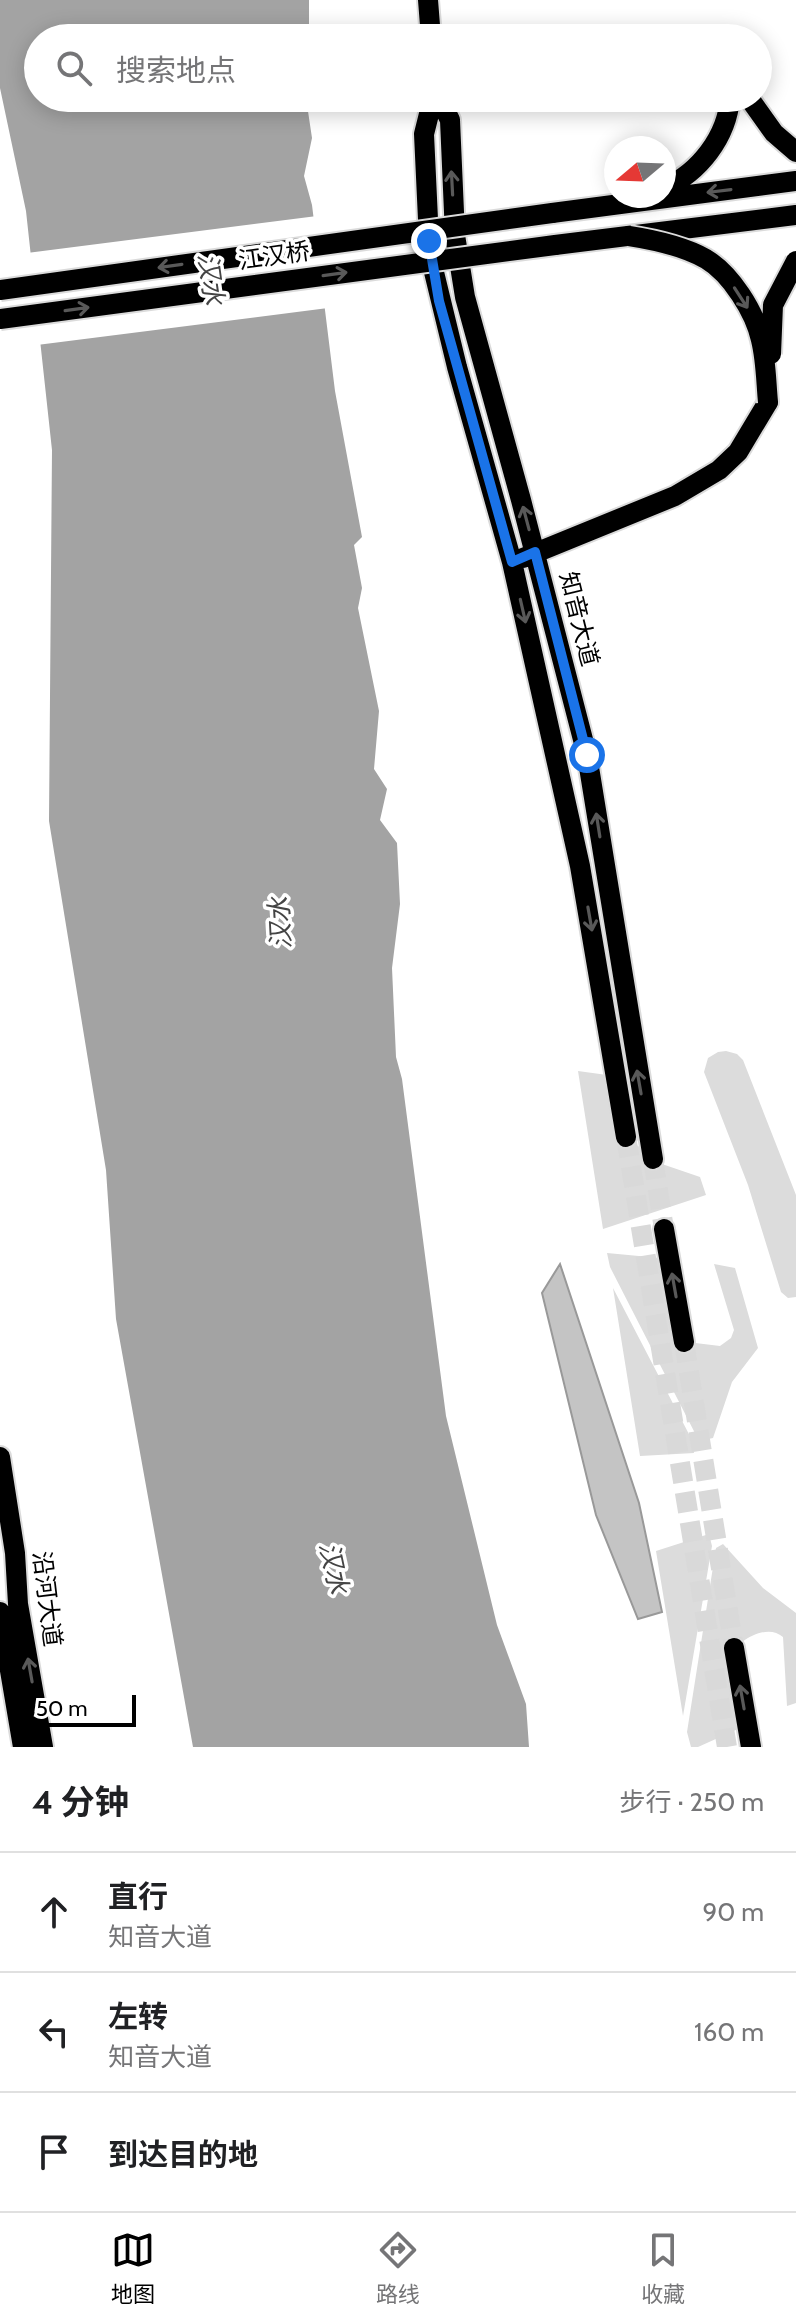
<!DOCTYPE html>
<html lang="zh">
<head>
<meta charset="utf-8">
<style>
	:root { --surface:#fff; --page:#f2f2f2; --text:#202124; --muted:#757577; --line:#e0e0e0; --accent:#000 }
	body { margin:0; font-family:Cabin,"Noto Sans SC",sans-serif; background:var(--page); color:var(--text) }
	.compass { position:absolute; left:604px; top:136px; width:72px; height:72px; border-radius:50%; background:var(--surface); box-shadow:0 4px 20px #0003; rotate:251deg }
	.scale { position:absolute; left:24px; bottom:20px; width:112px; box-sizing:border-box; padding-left:8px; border:4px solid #000; border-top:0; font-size:22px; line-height:28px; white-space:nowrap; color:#000; -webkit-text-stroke:6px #fff; paint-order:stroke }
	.stop { position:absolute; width:24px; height:24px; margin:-18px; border:6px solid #1a73e8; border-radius:50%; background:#fff }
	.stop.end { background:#1a73e8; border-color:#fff; box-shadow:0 2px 8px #0008 }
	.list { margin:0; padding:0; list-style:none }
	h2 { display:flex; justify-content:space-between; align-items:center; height:104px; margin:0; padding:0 32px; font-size:34px }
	h2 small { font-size:26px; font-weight:400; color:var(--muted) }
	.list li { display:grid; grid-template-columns:52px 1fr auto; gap:24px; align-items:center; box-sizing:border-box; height:120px; padding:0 32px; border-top:2px solid var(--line) }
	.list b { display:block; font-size:30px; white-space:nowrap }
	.list p { margin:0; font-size:26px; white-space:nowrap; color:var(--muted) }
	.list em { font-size:26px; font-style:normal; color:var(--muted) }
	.icon { flex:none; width:44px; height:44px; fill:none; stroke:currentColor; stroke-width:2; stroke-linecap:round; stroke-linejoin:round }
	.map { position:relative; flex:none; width:796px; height:1747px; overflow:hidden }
	.search { position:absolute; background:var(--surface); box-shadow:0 4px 20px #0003; left:24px; right:24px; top:24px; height:88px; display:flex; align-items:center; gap:20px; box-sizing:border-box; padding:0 28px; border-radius:44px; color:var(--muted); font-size:30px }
	.sheet { height:464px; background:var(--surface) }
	nav { display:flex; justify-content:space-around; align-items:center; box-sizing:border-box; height:112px; border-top:2px solid var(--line); background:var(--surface); font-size:22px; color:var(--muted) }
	nav a { display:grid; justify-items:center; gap:4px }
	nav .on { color:var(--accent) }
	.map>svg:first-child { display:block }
</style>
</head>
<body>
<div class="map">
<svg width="796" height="1747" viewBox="0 0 796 1747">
	<rect width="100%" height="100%" fill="#fff"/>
	<path fill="#dcdcdc" d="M726 1051 737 1054 743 1060 796 1195V1297L788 1298 781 1292 748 1185 704 1072 708 1058 718 1052Z
		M578 1071 607 1075 626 1137 662 1164 700 1177 706 1195 603 1229Z
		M607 1253 660 1258 679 1341 720 1346 731 1338 734 1330 714 1264 735 1268 758 1348 732 1382 713 1438 699 1441 610 1267Z
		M613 1288 692 1440 694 1453 640 1456Z
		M709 1534 712 1546 683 1716 656 1551Z
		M723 1544 763 1588 796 1613V1703L787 1706 783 1637C766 1622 737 1642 726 1658L738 1729 698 1747H691L687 1732 716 1548Z"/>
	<path fill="#a3a3a3" d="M0 0H309V38H38V98H306L312 138 304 176 312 205 335 391 362 537 354 545 362 588 358 608 379 711 374 769 387 789 380 820 397 843 400 904 392 968 396 1057 402 1079 446 1416 497 1625 526 1704 529 1747H193L116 1319 106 1170 49 821 52 450 26 211 0 88Z"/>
	<path fill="#fff" d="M317 216 328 308 37 345 27 253Z"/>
	<path fill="#c4c4c4" stroke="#999" stroke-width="2" d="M560 1264 639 1503 662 1612 638 1619 596 1515 542 1293Z"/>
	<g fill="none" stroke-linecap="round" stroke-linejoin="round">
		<path stroke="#d9d9d9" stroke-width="20" stroke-dasharray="20 10" stroke-linecap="butt" d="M626 1137 727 1747
			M653 1159 664 1229
			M684 1342 734 1648"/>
		<defs>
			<path id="major" d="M428 0 431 38
				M433 98 424 134 429 241 433 268 457 367 512 562 580 866 626 1137
				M439 98 450 120 455 235 465 297 521 500 587 755 653 1159
				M749 98 774 133 796 152
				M664 188C699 173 727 137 730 98
				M552 213 796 181
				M555 245 796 215
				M523 558 675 496 719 470 738 452 768 402
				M664 1229 684 1342
				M0 1457 15 1553 18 1604 43 1747
				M0 1612 23 1747
				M734 1648 751 1747"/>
		</defs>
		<use href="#major" stroke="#dbdbdb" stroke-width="24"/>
		<use href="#major" stroke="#000" stroke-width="20"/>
		<defs>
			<path id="major-bridge" d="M629 236C655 240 683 246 706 259 731 274 755 312 761 340 766 360 766 381 768 402
				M0 290 552 213
				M0 319 555 245
				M771 354 773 305 796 261"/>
		</defs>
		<use href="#major-bridge" stroke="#dbdbdb" stroke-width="24" stroke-linecap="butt"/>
		<use href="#major-bridge" stroke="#000" stroke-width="20"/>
	</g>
	<defs><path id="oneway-shaft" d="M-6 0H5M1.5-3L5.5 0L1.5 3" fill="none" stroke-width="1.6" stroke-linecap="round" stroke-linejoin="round" transform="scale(2)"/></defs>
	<g stroke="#595959">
		<use href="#oneway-shaft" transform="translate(452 183) rotate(-93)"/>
		<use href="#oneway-shaft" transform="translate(719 191) rotate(173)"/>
		<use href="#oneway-shaft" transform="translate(170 266) rotate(172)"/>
		<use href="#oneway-shaft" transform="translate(335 274) rotate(-8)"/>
		<use href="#oneway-shaft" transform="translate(741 298) rotate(57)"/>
		<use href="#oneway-shaft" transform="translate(77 309) rotate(-8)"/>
		<use href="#oneway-shaft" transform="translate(526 518) rotate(-105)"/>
		<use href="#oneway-shaft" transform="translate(523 611) rotate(77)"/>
		<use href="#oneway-shaft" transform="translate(598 825) rotate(-99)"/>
		<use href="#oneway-shaft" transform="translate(590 919) rotate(80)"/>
		<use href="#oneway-shaft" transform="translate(639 1082) rotate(-100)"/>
		<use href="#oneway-shaft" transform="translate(674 1285) rotate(-100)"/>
		<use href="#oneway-shaft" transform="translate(30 1670) rotate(-100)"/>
		<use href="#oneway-shaft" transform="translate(742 1697) rotate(-100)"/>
	</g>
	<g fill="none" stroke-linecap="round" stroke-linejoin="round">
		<path stroke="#1a73e8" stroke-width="10" d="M429 241 439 301 512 562 535 552 587 755"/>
	</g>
	<g text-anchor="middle" stroke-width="7" stroke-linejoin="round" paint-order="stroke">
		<g font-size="24" fill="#000" stroke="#fff">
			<text transform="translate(274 256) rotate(-8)" y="8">江汉桥</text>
			<text transform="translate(579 619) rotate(76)" y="8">知音大道</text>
			<text transform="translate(47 1599) rotate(83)" y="8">沿河大道</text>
		</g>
		<g font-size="26" font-style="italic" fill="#444" stroke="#fff">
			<text transform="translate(211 279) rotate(82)" y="9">汉水</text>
			<text transform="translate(280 923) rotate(-93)" y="9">汉水</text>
			<text transform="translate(334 1568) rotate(78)" y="9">汉水</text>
		</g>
	</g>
</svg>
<svg class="compass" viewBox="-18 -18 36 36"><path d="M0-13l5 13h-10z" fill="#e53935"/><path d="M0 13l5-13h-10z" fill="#757577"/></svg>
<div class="scale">50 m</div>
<div class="stop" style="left:587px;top:755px"></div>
<div class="stop end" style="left:429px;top:241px"></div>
<div class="search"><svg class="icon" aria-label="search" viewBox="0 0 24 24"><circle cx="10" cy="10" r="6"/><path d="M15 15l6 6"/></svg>搜索地点</div>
</div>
<section class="sheet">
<h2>4 分钟<small>步行 · 250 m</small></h2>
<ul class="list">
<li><svg class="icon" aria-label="ahead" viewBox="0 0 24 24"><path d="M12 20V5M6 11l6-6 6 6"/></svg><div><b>直行</b><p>知音大道</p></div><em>90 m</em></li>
<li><svg class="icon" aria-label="left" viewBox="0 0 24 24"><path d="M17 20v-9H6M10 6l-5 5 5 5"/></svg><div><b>左转</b><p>知音大道</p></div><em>160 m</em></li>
<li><svg class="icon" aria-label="arrive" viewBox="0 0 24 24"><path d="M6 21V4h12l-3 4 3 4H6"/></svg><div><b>到达目的地</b></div></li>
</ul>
</section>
<nav>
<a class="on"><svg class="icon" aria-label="map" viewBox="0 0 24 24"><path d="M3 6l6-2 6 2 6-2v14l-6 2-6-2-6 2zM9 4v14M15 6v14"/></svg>地图</a>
<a><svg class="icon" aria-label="directions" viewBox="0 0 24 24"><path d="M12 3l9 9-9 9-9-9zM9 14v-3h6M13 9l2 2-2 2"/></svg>路线</a>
<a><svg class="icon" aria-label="saved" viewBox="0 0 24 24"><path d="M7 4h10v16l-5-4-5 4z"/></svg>收藏</a>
</nav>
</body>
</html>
